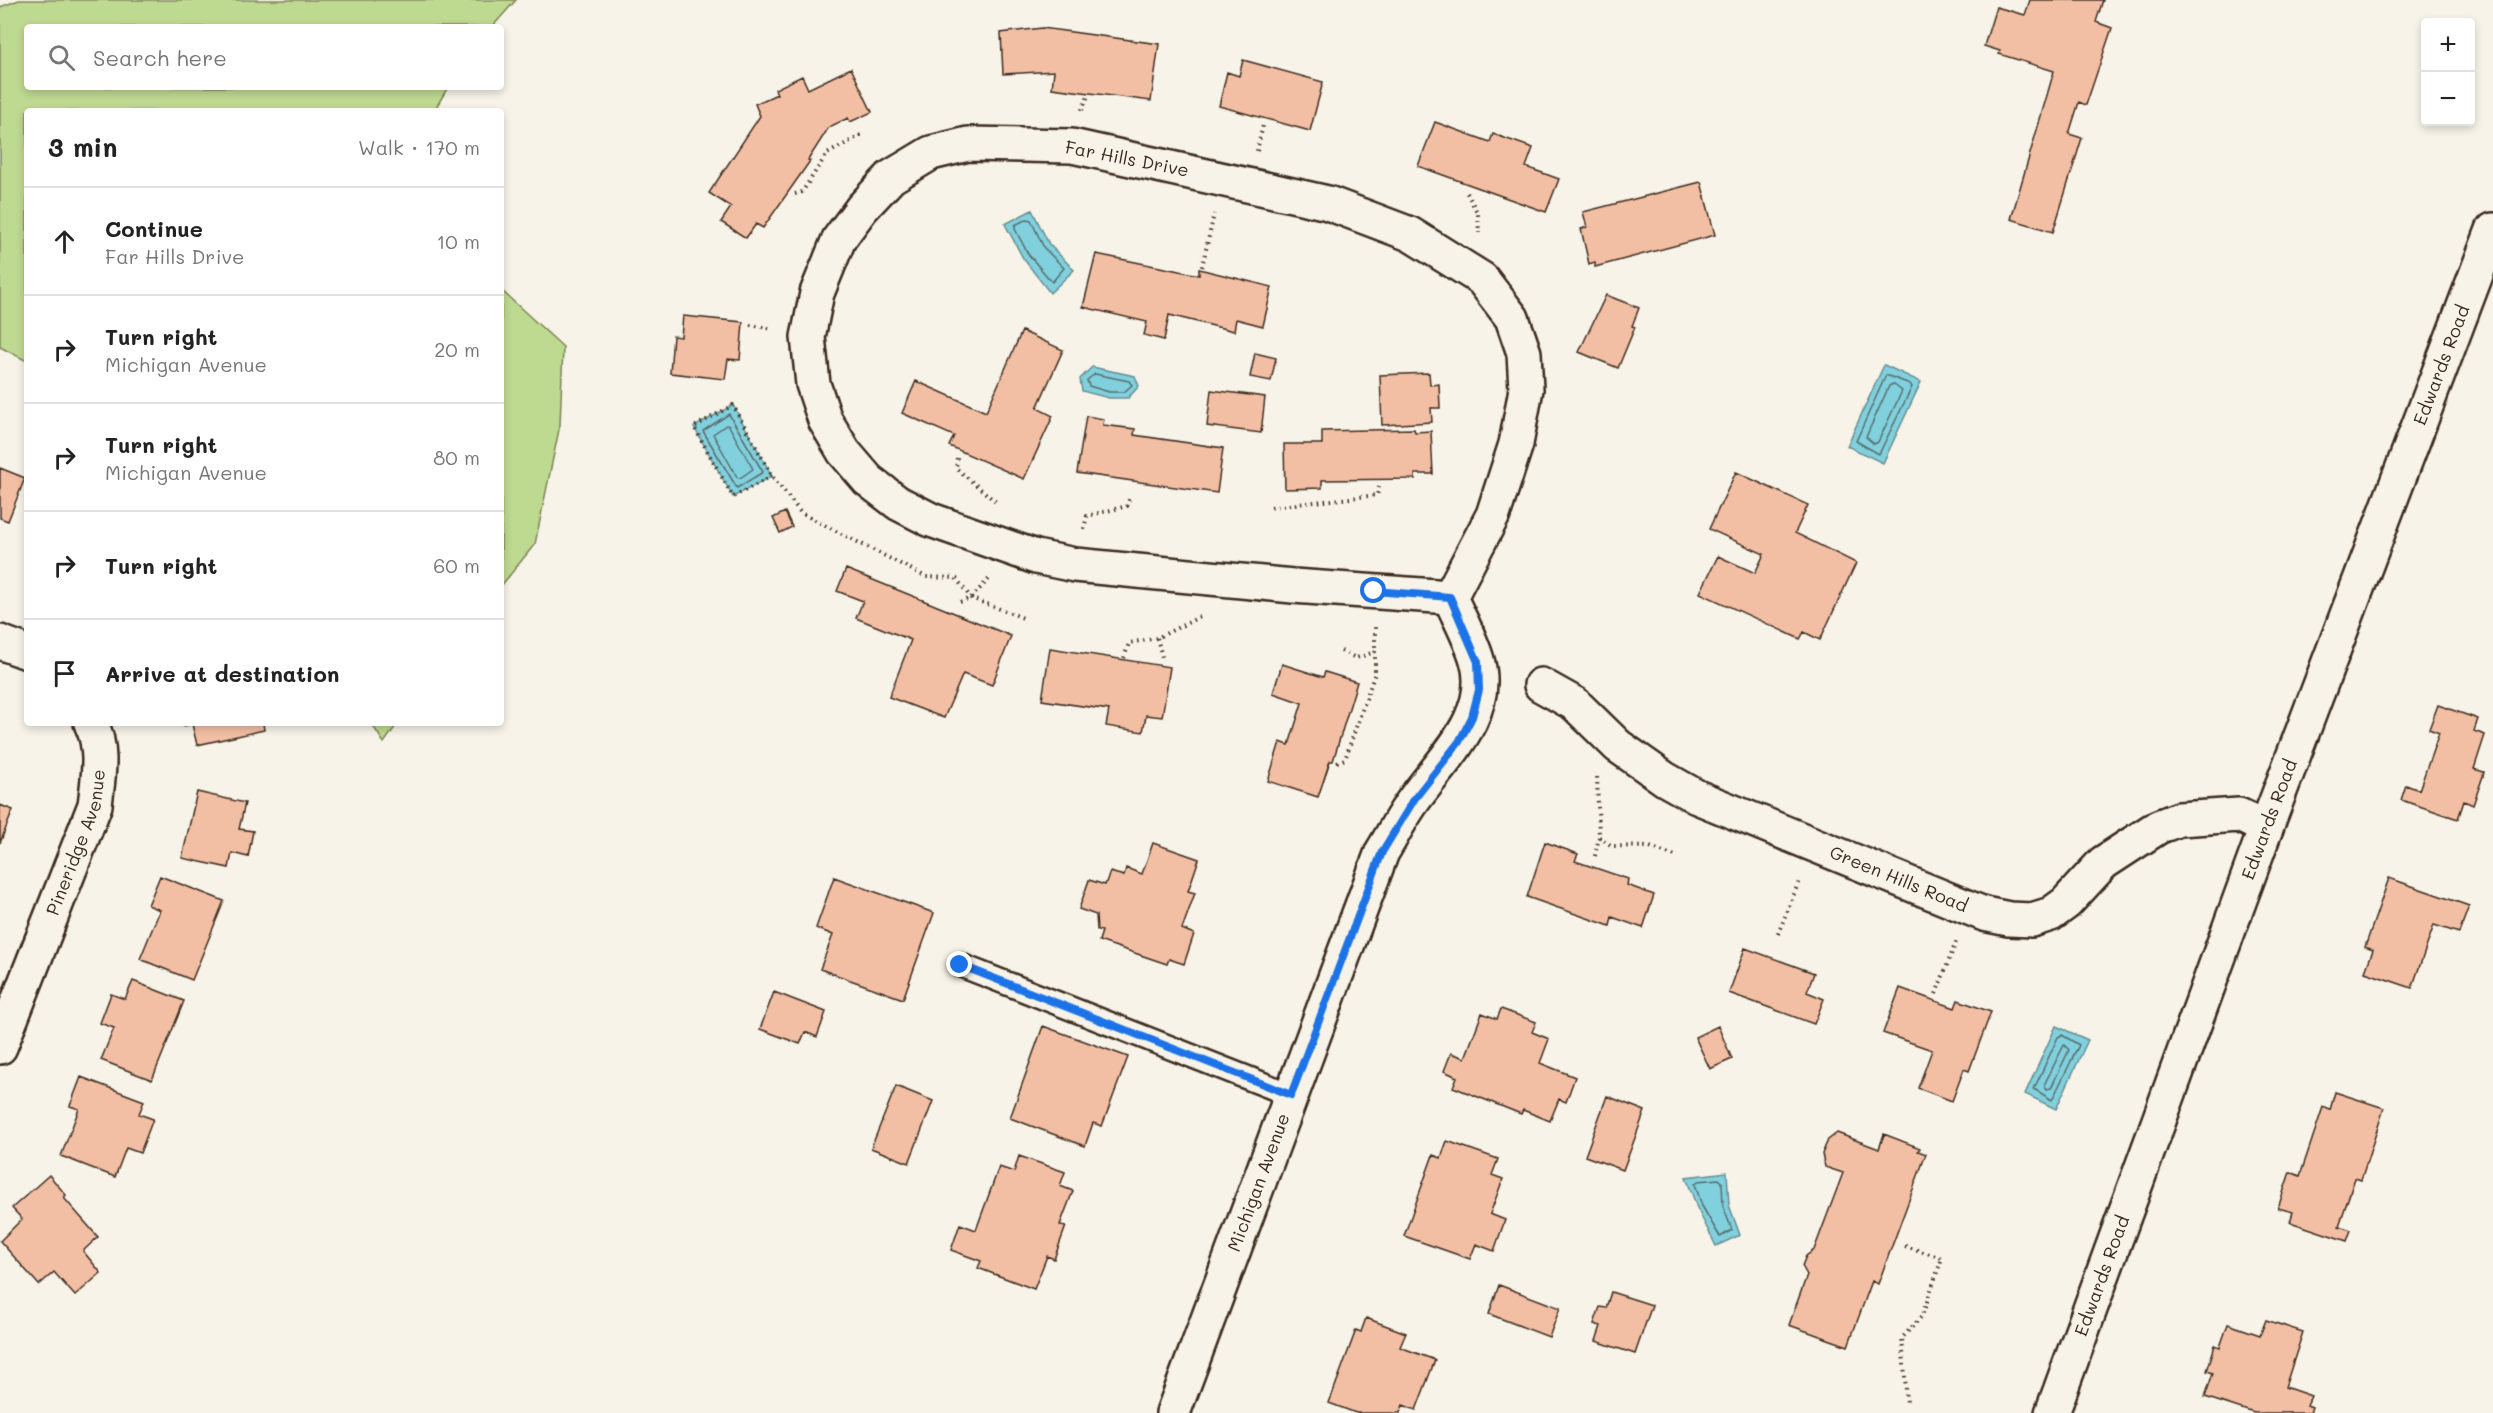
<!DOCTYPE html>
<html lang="en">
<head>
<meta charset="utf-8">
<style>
	:root { --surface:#fff; --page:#f6f6f6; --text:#222; --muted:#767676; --line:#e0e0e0 }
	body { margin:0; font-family:Mali,sans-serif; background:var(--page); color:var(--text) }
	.controls { position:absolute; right:18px; top:18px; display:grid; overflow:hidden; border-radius:6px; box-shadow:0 3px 9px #0003 }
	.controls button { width:54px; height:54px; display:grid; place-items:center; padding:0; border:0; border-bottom:2px solid var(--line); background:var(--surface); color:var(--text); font:30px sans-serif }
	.stop { position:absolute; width:18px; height:18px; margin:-14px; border:4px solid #1a73e8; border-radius:50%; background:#fff }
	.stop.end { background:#1a73e8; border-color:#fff; box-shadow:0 2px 6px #0008 }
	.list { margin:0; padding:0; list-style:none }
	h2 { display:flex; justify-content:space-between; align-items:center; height:78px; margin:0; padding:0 24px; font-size:26px }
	h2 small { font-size:20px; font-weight:400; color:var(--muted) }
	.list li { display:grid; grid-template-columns:39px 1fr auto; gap:18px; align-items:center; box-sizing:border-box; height:108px; padding:0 24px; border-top:2px solid var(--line) }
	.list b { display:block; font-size:22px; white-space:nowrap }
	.list p { margin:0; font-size:20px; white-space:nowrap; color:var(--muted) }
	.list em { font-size:20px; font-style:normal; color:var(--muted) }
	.icon { flex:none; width:33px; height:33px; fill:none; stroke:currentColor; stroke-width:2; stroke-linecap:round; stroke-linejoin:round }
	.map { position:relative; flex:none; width:2493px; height:1413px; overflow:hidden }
	.search { position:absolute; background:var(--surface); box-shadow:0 3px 9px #0003; left:24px; top:24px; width:480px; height:66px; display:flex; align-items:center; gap:15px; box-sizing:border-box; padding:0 21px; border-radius:6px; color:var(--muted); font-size:22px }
	.panel { position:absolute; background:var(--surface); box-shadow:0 3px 9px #0003; left:24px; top:108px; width:480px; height:618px; border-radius:6px }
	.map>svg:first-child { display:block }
</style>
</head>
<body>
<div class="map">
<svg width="2493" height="1413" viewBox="0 0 2493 1413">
	<rect width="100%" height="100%" fill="#f7f3e8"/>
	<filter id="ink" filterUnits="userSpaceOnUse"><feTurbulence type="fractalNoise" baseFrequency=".0167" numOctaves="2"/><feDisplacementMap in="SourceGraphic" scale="12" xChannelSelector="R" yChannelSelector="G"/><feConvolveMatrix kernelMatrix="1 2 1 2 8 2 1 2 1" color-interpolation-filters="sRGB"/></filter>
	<g filter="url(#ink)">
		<path fill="#bed990" stroke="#7c8257" stroke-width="1.5" d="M19 0H516L492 27H27V87H448L434 111H27V361L0 347V7Z
			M501 290 563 347 560 425 535 544 501 586Z
			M371 723H398L384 743Z"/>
		<path fill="#81d0de" stroke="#658e91" stroke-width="1.5" d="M1032 210 1049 244 1074 270 1050 293 1023 258 1005 224Z
			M1884 365 1921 382 1883 463 1847 446Z
			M1092 367 1135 376 1139 386 1128 398H1109L1082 391 1080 379Z
			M733 405 772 476 733 497 694 427Z
			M2056 1026 2088 1040 2056 1109 2025 1094Z
			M1727 1172 1729 1205 1740 1235 1716 1246 1697 1208 1686 1177Z"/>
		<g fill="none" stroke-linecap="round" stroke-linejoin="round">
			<path stroke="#576c6b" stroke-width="1.5" d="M1027 219 1031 220 1044 248 1064 268 1052 282 1028 254 1015 229V225Z
				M1095 374 1129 381 1132 385 1124 392H1109L1089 386 1087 380Z
				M1886 375 1910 384 1912 387 1879 454 1856 441Z
				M1893 384 1902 391 1878 442 1874 444 1866 437 1889 386Z
				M729 414 763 472 737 488 703 431Z
				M726 425 729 426 753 469 740 478 737 477 713 434Z
				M2062 1035 2079 1045 2052 1100 2034 1089 2058 1037Z
				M2064 1045 2069 1050 2051 1088 2047 1089 2044 1085Z
				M1719 1179 1722 1182 1723 1206 1732 1230 1720 1237 1702 1206 1695 1184 1698 1181Z"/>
		</g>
		<path fill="#f3bfa4" stroke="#3b2a1e" stroke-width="1.5" d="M2030 0H2103L2096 22 2112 28 2086 105 2079 102 2069 134 2082 138 2053 232 2011 219 2054 71 1999 54 2000 51 1984 46 1996 7 2025 15Z
			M1042 28 1159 44 1151 101 1052 88 1054 71 1003 74 1001 33Z
			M1243 60 1323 82 1310 131 1219 106 1227 72 1239 76Z
			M851 68 872 112 850 122 848 118 829 127 808 160 810 161 763 228 756 224 746 238 721 222 731 207 709 193 760 116 755 104 777 94 775 89 802 76 808 89Z
			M1435 122 1490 142 1493 134 1533 148 1526 167 1559 179 1546 212 1418 166Z
			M1701 182 1715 235 1595 267V262L1589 264 1581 229 1587 227 1583 212Z
			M1096 254 1199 275V269L1272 287 1263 326 1236 319 1234 331 1169 315 1164 340 1144 335 1147 322 1083 307Z
			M1606 295 1639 308 1632 326 1635 327 1618 368 1579 352Z
			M683 316 743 322 740 360 728 359 725 379 670 373 673 336 681 337Z
			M1022 331 1063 350 1037 408 1053 416 1024 479 949 446 954 436 902 413 916 381 986 412Z
			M1255 353 1276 358 1271 381 1250 377Z
			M1429 373 1430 385 1439 384 1440 408H1431L1432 422 1382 425 1380 375Z
			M1211 390 1265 397 1261 433 1207 426Z
			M1086 416 1104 419 1103 425 1135 429 1134 435 1223 448 1217 493 1077 473Z
			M1414 429 1415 432 1431 431 1433 474H1415V479L1322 480V488L1285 489 1284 444H1322V431Z
			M0 468 25 478 8 521 0 518Z
			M1736 472 1808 505 1795 533 1856 563 1820 640 1804 632 1800 639 1700 593 1718 556 1755 573 1764 554 1709 529Z
			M785 512 792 527 780 533 773 518Z
			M846 569 1011 636 992 685 963 674 944 718 889 697 911 640 856 618 863 601 837 591Z
			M1050 648 1170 667 1162 717 1146 715 1143 732 1106 726 1109 710 1042 700Z
			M1282 664 1323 677 1325 672 1357 682 1333 761H1330L1318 797 1268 781 1280 742 1289 745 1302 703 1273 693Z
			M2438 705 2478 719 2474 731 2485 735 2474 769 2484 772 2483 776 2473 805 2464 801 2458 819 2401 800 2406 785 2419 790 2439 733 2429 729Z
			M182 723H263L264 730 197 745 192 724 183 726Z
			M197 792 245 803 239 829 253 831 248 857 232 853 229 868 182 858Z
			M0 805 13 810 0 843Z
			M1545 842 1578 854 1575 861 1628 879 1627 885 1654 895 1643 928 1612 917 1610 926 1527 897Z
			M1153 843 1199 859 1188 891 1195 893 1182 929 1194 934 1184 964 1169 959 1167 964 1099 941 1102 931 1097 930 1096 915 1079 909 1089 880 1105 885 1110 872 1124 876 1126 868 1142 874Z
			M160 876 224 901 192 980 140 959 160 910 148 905Z
			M834 877 934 913 903 999 820 969 833 935 816 928Z
			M2389 878 2469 906 2459 933 2434 925 2412 988 2365 972 2373 950 2365 947Z
			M1745 948 1814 973 1807 992 1824 999 1814 1024 1729 993Z
			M133 981 184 1001 152 1080 101 1060 114 1028 100 1023 111 994 125 999Z
			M1900 988 1955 1008 1958 1000 1991 1012 1969 1071 1964 1069 1952 1101 1918 1088 1932 1050 1883 1033Z
			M774 992 826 1012 817 1037 805 1032 800 1044 760 1029Z
			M1501 1009 1536 1022 1532 1032 1549 1039 1540 1063 1575 1077 1566 1102 1559 1099 1550 1121 1523 1110 1521 1114 1453 1087 1457 1077 1444 1071 1451 1053 1465 1058 1482 1013 1497 1019Z
			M1043 1026 1128 1057 1102 1126 1093 1123 1085 1146 1010 1118Z
			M1718 1026 1732 1059 1710 1069 1695 1037Z
			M81 1077 144 1101 139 1114 153 1119 140 1153 126 1148 115 1177 61 1156 79 1109 70 1106Z
			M896 1086 933 1101 909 1163 871 1148Z
			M2335 1092 2384 1108 2361 1180 2355 1178 2339 1226 2351 1230 2347 1241 2290 1222 2293 1212 2278 1208 2290 1172 2300 1176 2323 1107 2330 1110Z
			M1607 1096 1645 1111 1623 1170 1585 1156Z
			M1837 1133 1879 1149 1884 1134 1920 1148 1918 1151 1926 1154 1878 1284 1872 1281 1848 1346 1789 1325 1807 1275 1802 1266 1806 1256 1814 1250 1843 1173 1825 1167 1822 1154 1828 1140Z
			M1447 1141 1498 1159 1492 1175 1503 1179 1490 1214 1505 1220 1494 1251 1476 1244 1470 1259 1404 1236 1433 1155 1441 1158Z
			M1019 1156 1065 1172 1060 1186 1073 1191 1060 1225 1066 1226 1054 1259 1047 1256 1034 1289 978 1268 981 1261 951 1250 960 1224 976 1230 999 1167 1014 1172Z
			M49 1175 66 1195 64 1198 98 1237 83 1251 101 1273 75 1296 54 1272 39 1285 0 1241 22 1219 12 1208Z
			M1499 1285 1560 1308 1549 1337 1489 1314Z
			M1611 1292 1652 1305 1635 1354 1596 1341 1601 1326 1594 1324 1600 1307 1606 1308Z
			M1366 1318 1406 1333 1400 1347 1435 1360 1416 1410 1403 1405 1400 1413H1356L1329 1403 1356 1330 1361 1332Z
			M2266 1320 2303 1332 2285 1387 2311 1396 2307 1405 2312 1407 2310 1413H2254L2205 1397 2213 1373 2207 1371 2215 1345 2220 1347 2228 1324 2260 1335Z"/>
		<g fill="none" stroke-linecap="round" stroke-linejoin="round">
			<defs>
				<path id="service" d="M960 965 1291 1095"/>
				<g id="minor">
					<path d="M968 144 1072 146 1328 203 1410 234 1482 279 1512 318 1524 353 1526 389 1516 444 1493 515 1450 597 1293 586 1075 565 1036 557 931 520 898 503 868 480 844 452 825 420 813 384 808 337 817 293 839 239 862 208 891 177 931 153Z"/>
					<path d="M0 642 27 652"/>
					<path id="s1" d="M1541 685 1575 704 1618 746 1665 779 1697 797 1984 914 2009 919 2032 920 2051 914 2066 903 2103 863 2158 827 2179 819 2239 815 2266 828"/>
					<path id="s2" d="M0 1047 95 805C98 778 104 749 91 723"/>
					<path id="s3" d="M1173 1413 1382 852C1393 834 1403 814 1416 797 1444 758 1493 714 1477 660 1471 639 1459 618 1450 597"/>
				</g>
				<g id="tertiary">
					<path id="s4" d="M2052 1413 2266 828 2493 230"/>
				</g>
			</defs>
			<use href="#service" stroke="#3b2a1e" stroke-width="27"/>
			<use href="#minor" stroke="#3b2a1e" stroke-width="38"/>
			<use href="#tertiary" stroke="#3b2a1e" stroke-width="38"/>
			<path stroke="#3b2a1e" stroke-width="4" stroke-dasharray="1.5 4.5" stroke-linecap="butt" d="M1082 110 1089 94
				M1257 151 1263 125
				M1467 193 1478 214 1479 233
				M795 194 802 192 827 154 861 135
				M1202 267 1214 214
				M750 325 773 329
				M957 458 956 468 996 502
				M772 476 733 497 694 427 733 405 772 476 801 513 926 577 956 578 971 598 1026 619
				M1271 507 1377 495 1379 487
				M1084 529 1087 516 1127 506 1130 497
				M960 602 971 598 989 579
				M1157 638 1163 661
				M1341 651 1356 658 1375 652
				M1124 658 1129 643 1157 638 1203 615
				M1337 762 1345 759 1375 673V627
				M1599 837 1612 846 1650 847 1675 856
				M1595 856 1599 837 1597 776
				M1778 934 1800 879
				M1936 994 1956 942
				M1905 1246 1942 1258 1922 1316 1902 1338 1907 1403"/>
			<use href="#service" stroke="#f7f3e8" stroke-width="22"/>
			<use href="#minor" stroke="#f7f3e8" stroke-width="33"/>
			<use href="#tertiary" stroke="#f7f3e8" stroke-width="33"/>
		</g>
	</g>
	<g fill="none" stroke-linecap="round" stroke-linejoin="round" filter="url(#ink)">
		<path stroke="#1a73e8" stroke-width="8" d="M960 965 1291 1095 1382 852 1415 798 1459 742 1472 717 1479 690 1478 662 1450 597 1374 591"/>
	</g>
	<g text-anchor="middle" stroke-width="4.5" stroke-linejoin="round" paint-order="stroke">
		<g font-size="18" fill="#3b2a1e" stroke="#f7f3e8">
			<text transform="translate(1127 159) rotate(11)" y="6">Far Hills Drive</text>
			<text dy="6" stroke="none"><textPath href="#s4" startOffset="1118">Edwards Road</textPath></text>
			<text dy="6" stroke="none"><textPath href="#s4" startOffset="632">Edwards Road</textPath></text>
			<text dy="6" stroke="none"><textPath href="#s2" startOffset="219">Pineridge Avenue</textPath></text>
			<text dy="6" stroke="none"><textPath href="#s1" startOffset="411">Green Hills Road</textPath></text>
			<text dy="6" stroke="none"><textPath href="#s3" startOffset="246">Michigan Avenue</textPath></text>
			<text dy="6" stroke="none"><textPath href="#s4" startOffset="146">Edwards Road</textPath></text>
		</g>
	</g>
</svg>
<div class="controls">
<button>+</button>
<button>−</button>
</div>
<div class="stop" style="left:1374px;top:591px"></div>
<div class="stop end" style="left:960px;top:965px"></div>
<div class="search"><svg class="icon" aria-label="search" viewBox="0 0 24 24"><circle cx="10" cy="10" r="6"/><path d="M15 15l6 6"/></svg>Search here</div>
<section class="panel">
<h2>3 min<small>Walk · 170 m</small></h2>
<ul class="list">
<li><svg class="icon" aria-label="ahead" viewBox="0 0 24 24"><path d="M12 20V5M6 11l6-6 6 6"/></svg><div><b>Continue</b><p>Far Hills Drive</p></div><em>10 m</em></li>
<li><svg class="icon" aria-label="right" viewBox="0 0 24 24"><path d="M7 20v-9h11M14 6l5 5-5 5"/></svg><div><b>Turn right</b><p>Michigan Avenue</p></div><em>20 m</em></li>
<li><svg class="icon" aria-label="right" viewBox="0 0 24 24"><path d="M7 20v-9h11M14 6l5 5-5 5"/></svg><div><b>Turn right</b><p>Michigan Avenue</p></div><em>80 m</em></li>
<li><svg class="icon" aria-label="right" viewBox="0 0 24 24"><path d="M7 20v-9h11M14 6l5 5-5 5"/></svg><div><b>Turn right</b></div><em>60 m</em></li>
<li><svg class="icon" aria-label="arrive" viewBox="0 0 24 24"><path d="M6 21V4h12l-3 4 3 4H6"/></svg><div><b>Arrive at destination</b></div></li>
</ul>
</section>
</div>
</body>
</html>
